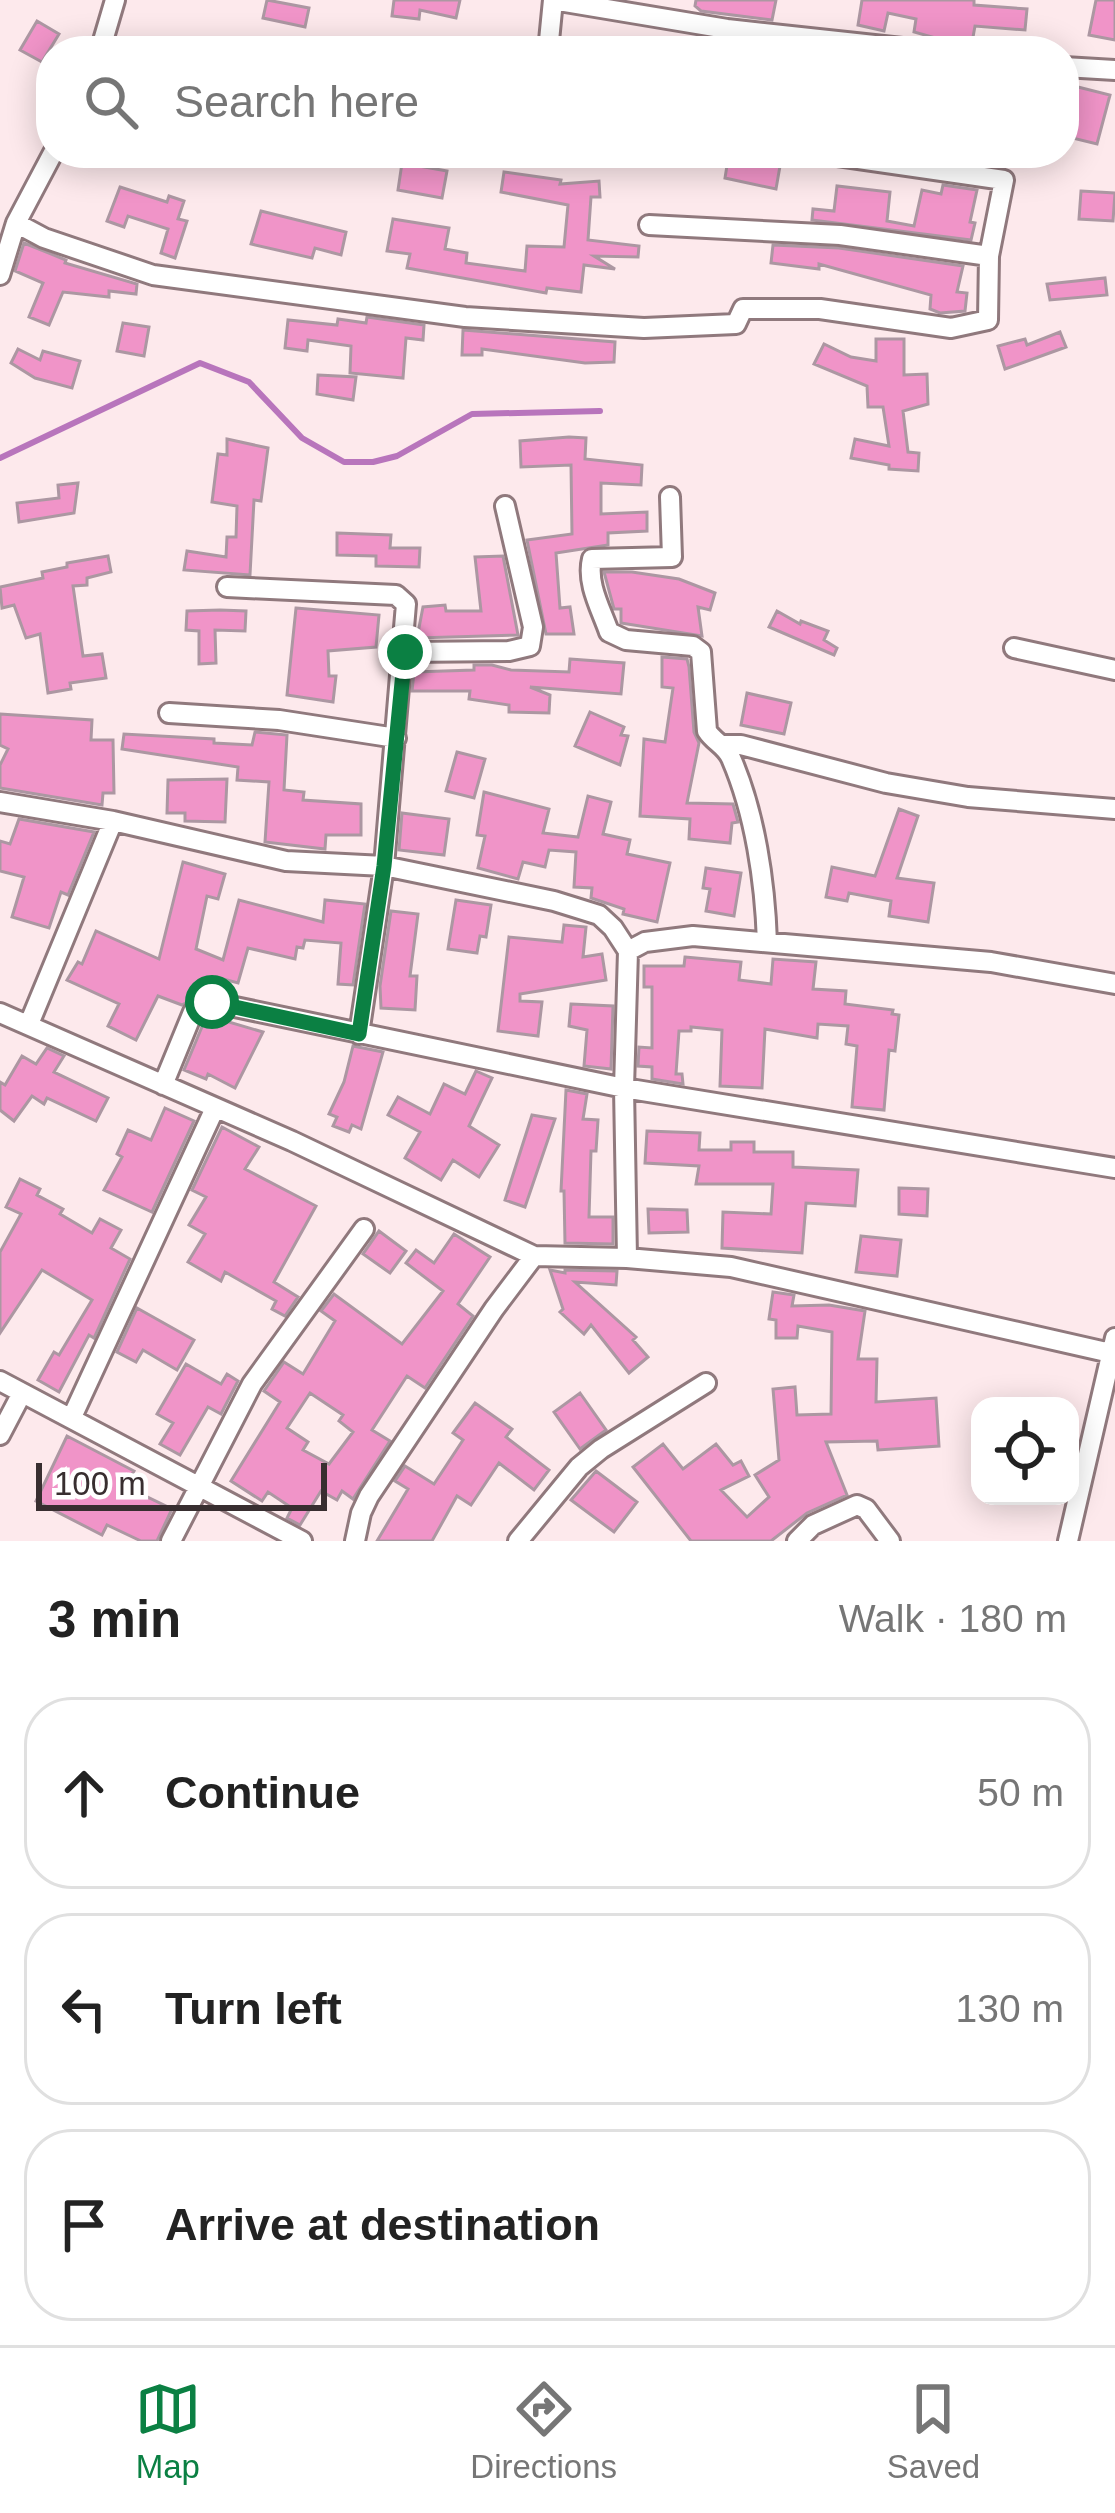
<!DOCTYPE html>
<html lang="en">
<head>
<meta charset="utf-8">
<style>
	:root { --surface:#fff; --page:#f2f2f2; --text:#222; --muted:#767676; --line:#e0e0e0; --accent:#0b8043 }
	body { margin:0; font-family:Helvetica,sans-serif; background:var(--page); color:var(--text) }
	.controls { position:absolute; right:36px; bottom:36px; display:grid; overflow:hidden; border-radius:24px; box-shadow:0 6px 30px #0003 }
	.controls button { width:108px; height:108px; display:grid; place-items:center; padding:0; border:0; border-bottom:3px solid var(--line); background:var(--surface); color:var(--text); font:60px sans-serif }
	.scale { position:absolute; left:36px; bottom:30px; width:291px; box-sizing:border-box; padding-left:12px; border:6px solid #382e30; border-top:0; font-size:33px; line-height:42px; white-space:nowrap; color:#382e30; -webkit-text-stroke:9px #fff; paint-order:stroke }
	.stop { position:absolute; width:36px; height:36px; margin:-27px; border:9px solid #0b8043; border-radius:50%; background:#fff }
	.stop.end { background:#0b8043; border-color:#fff; box-shadow:0 3px 12px #0008 }
	.list { margin:0; padding:0; list-style:none }
	h2 { display:flex; justify-content:space-between; align-items:center; height:156px; margin:0; padding:0 48px; font-size:51px }
	h2 small { font-size:39px; font-weight:400; color:var(--muted) }
	.list li { display:grid; grid-template-columns:78px 1fr auto; gap:36px; align-items:center; box-sizing:border-box; height:192px; margin:0 24px 24px; padding:0 24px; border:3px solid var(--line); border-radius:48px }
	.list b { display:block; font-size:45px; white-space:nowrap }
	.list em { font-size:39px; font-style:normal; color:var(--muted) }
	.icon { flex:none; width:66px; height:66px; fill:none; stroke:currentColor; stroke-width:2; stroke-linecap:round; stroke-linejoin:round }
	.map { position:relative; flex:none; width:1115px; height:1541px; overflow:hidden }
	.search { position:absolute; background:var(--surface); box-shadow:0 6px 30px #0003; left:36px; right:36px; top:36px; height:132px; display:flex; align-items:center; gap:30px; box-sizing:border-box; padding:0 42px; border-radius:48px; color:var(--muted); font-size:45px }
	.sheet { height:804px; background:var(--surface) }
	nav { display:flex; justify-content:space-around; align-items:center; box-sizing:border-box; height:168px; border-top:3px solid var(--line); background:var(--surface); font-size:33px; color:var(--muted) }
	nav a { display:grid; justify-items:center; gap:6px }
	nav .on { color:var(--accent) }
	.map>svg:first-child { display:block }
</style>
</head>
<body>
<div class="map">
<svg width="1115" height="1541" viewBox="0 0 1115 1541">
	<rect width="100%" height="100%" fill="#fde9ec"/>
	<g fill="none" stroke-linecap="round" stroke-linejoin="round">
		<path stroke="#b875bc" stroke-width="6" d="M0 458 200 363 249 382 302 438 344 462H373L397 456 472 414 600 411"/>
	</g>
	<path fill="#f094c8" stroke="#ac97a2" stroke-width="3" fill-rule="evenodd" d="M267 0 309 8 305 27 263 18Z
		M394 0H460L456 18 420 10 419 19 392 16Z
		M696 0H776L772 20 701 11 695 6Z
		M862 0H974V5L1027 9 1025 30 975 26 971 48 914 32 916 19 888 13 884 31 858 25Z
		M1096 0H1115V40L1089 35Z
		M37 21 59 34 42 62 20 50Z
		M1074 86 1110 95 1097 144 1064 136Z
		M729 153 780 166 776 189 725 178Z
		M402 163 447 171 442 198 398 190Z
		M504 172 561 180 560 184 599 181 600 197H591L588 240 639 246 638 257 594 256 615 269 584 265 581 292 547 288 546 293 407 268 410 254 387 251 393 219 449 228 445 249 467 253 466 263 525 271 527 246 564 247 568 205 501 192Z
		M943 185 977 190 970 222 975 223 971 240 812 220 813 209 834 211 837 186 890 192 887 221 914 226 922 190 941 194Z
		M120 187 167 202 169 196 184 201 178 219 187 221 175 258 161 253 168 229 128 216 124 227 107 221Z
		M1081 191 1115 193 1113 221 1079 219Z
		M261 211 346 232 341 255 315 248 312 258 251 244Z
		M24 243 66 260 65 263 137 284 136 294 109 291V297L63 292 49 325 29 317 43 283 15 271Z
		M773 245 839 248 963 266 957 292 967 293 965 311 940 313 930 309 931 295 819 264V269L771 263Z
		M1105 278 1107 295 1050 300 1047 284Z
		M367 317 424 325 423 340 406 338 403 378 350 373 351 346 308 340 307 351 285 348 288 320 337 325 338 319 366 323Z
		M123 323 149 327 144 356 117 351Z
		M463 330 615 342 614 362 585 363 482 349V355H462Z
		M1060 332 1066 347 1005 369 998 346 1025 339 1027 345Z
		M876 339H904V375L927 374 928 404 903 411 908 452 919 453 918 471 889 469V465L851 458 855 439 889 446 883 407H868L867 386 814 364 824 344 851 357 876 361Z
		M18 349 40 360 43 351 80 361 72 388 35 378 11 363Z
		M318 375 356 377 353 400 317 394Z
		M569 437 586 438 585 459 642 465 641 485 601 483V514L647 512V531L608 533V545L556 553 560 608 570 607 574 634H546L527 540 572 534 571 465 521 467 520 441Z
		M227 439 268 448 261 501 254 500 250 575 184 570 187 551 226 557 227 537H236L237 506 212 502 218 454 227 455Z
		M78 483 74 513 19 522 17 503 59 498 58 485Z
		M337 533 391 535 390 548H420L419 567 376 566V556L337 555Z
		M108 556 111 572 87 578V585L73 586 83 656 102 654 106 678 70 683 71 689 48 693 40 634 26 638 14 605 2 608 0 587 43 578 42 572 67 567V563Z
		M503 556 518 635 417 638 423 607 445 605 446 611H481L475 557Z
		M604 572H632L679 579 715 593 710 610 698 607 702 636 621 623V609H614Z
		M296 608 379 615 376 647 328 651 329 676H336L333 702 287 695Z
		M220 610 246 611 245 631 215 630 216 663 199 664V631L186 630 187 611Z
		M777 611 800 624 801 621 828 631 824 640 837 648 834 655 769 627Z
		M662 657 687 659 689 667 694 732 699 743 687 803 733 804 738 822 732 823 730 843 689 839 690 819 640 816 644 739 665 742 673 688 662 687Z
		M570 659 624 663 621 694 530 687 550 695 549 713 509 712V705L469 699 470 691H412L414 672 474 670V665H492L511 670 569 672Z
		M747 693 791 703 784 734 741 725Z
		M590 712 624 727 621 735 628 736 620 765 575 746Z
		M0 714 92 720 91 740H113L114 793H103L102 805 0 788V765L8 749 0 745Z
		M255 732 287 735 284 790 304 792 303 800 361 804V835H326L325 849 265 842 269 782 237 780 238 767 122 749 124 734 214 739V743L252 745Z
		M457 752 485 759 474 798 446 791Z
		M227 779 225 822 185 821V813H167L168 780Z
		M484 792 549 809 543 833 578 837 588 796 611 802 603 834 630 840 627 854 670 863 657 922 623 914 624 909 591 898 592 888 574 887 576 852 549 850 545 867 523 862 518 879 478 868 485 836 477 835Z
		M899 809 918 816 897 878 934 883 928 922 889 916 891 901 849 893 847 901 826 897 832 867 875 876Z
		M402 813 449 819 444 855 399 850Z
		M19 819 94 832 68 895 61 892 49 928 12 917 24 877 0 871V841L10 844Z
		M183 862 225 874 218 899 207 896 196 949 223 960 239 900 323 922 325 900 365 904 353 985 338 984 341 943 305 940 303 948 297 947 295 959 248 948 238 983 216 977 211 989 182 1005 158 996 136 1040 108 1026 119 1004 67 980 78 962 82 964 96 931 159 959Z
		M706 868 741 873 734 916 706 911 710 889 703 888Z
		M456 900 491 905 486 937 480 936 477 953 448 949Z
		M391 911 418 914 410 976H417L415 1010 381 1008 380 986Z
		M564 925 586 927 583 957 602 954 606 980 520 994V1001L542 1002 538 1036 498 1031 509 937 562 942Z
		M685 957 741 962 739 980 771 984 773 959 816 962 813 989 846 991 845 1004 893 1010 892 1014 899 1015 895 1051 889 1050 884 1110 852 1107 857 1046 846 1044 848 1026 818 1024 817 1038 765 1029 762 1088 720 1086 722 1030 691 1027V1031H679L676 1074H682L683 1084 652 1079V1067L638 1066 639 1047 652 1048V987H644V966H684Z
		M571 1004 613 1006 611 1069 584 1066 587 1030 569 1026Z
		M212 1017 263 1032 235 1088 208 1074 206 1079 184 1070 204 1022Z
		M353 1046 383 1052 361 1129 352 1125 349 1132 333 1126 337 1117 329 1114 344 1082Z
		M47 1048 64 1056 54 1072 108 1098 96 1121 47 1098 44 1104 32 1096 14 1121 0 1110V1082L5 1085 22 1056 36 1064Z
		M476 1071 492 1078 469 1126 499 1145 479 1177 453 1160 441 1180 405 1158 420 1132 388 1115 398 1097 430 1114 444 1084 465 1094Z
		M566 1090 587 1094 583 1119 598 1120 596 1151H591L589 1217H613V1244L565 1243 564 1191H561Z
		M165 1108 194 1121 152 1212 104 1190 122 1157 117 1154 128 1130 151 1140Z
		M532 1115 555 1119 525 1207 505 1200Z
		M222 1127 259 1147 245 1169 316 1206 274 1282 298 1297 285 1316 272 1309 276 1301 225 1272 221 1281 188 1262 205 1234 189 1225 206 1197 192 1190Z
		M647 1131 700 1133 699 1150H731V1142H754V1152H793V1167L858 1170 855 1206 806 1203 802 1253 722 1248 723 1212 771 1214 773 1184H696L699 1166 645 1163Z
		M20 1179 40 1189 37 1195 63 1209 60 1214 92 1233 100 1219 121 1230 111 1248 130 1259 94 1338 89 1335 59 1392 38 1380 54 1352 59 1355 92 1300 42 1270 0 1333V1252L21 1214 6 1207Z
		M899 1188 928 1189 927 1216 899 1214Z
		M648 1209 687 1210 688 1232 649 1233Z
		M379 1231 406 1251 390 1273 363 1254Z
		M454 1234 490 1257 458 1304 473 1316 425 1388 407 1376 372 1430 390 1441 353 1499 342 1491 337 1500 321 1491 300 1525 287 1518 292 1508 268 1492 262 1501 231 1481 280 1402 264 1391 284 1362 303 1374 335 1321 321 1311 334 1294 402 1344 443 1291 406 1263 416 1250 434 1263ZM310 1393 343 1415 339 1421 353 1432 329 1464 303 1450 308 1442 287 1428Z
		M861 1236 901 1240 897 1276 856 1272Z
		M550 1270 565 1273V1270L617 1271 616 1285 575 1282 636 1337 633 1340 648 1357 629 1373 591 1325 584 1334 560 1312 563 1309Z
		M773 1292 794 1295 792 1306 829 1305 865 1311 858 1359H877L876 1402 936 1398 939 1446 878 1450 877 1441 826 1442 847 1495 807 1513 771 1541H691L633 1467 663 1444 683 1469 716 1444 733 1465 741 1461 749 1476 721 1490 747 1517 769 1497 755 1475 779 1460 773 1389 795 1387 797 1415 831 1414 832 1332 798 1326 797 1338H776V1320L769 1319Z
		M137 1308 194 1340 177 1370 143 1350 136 1362 117 1352Z
		M186 1364 221 1384 227 1374 238 1381 221 1414 208 1407 180 1455 160 1444 173 1423 157 1414Z
		M580 1393 606 1430 580 1449 554 1412Z
		M475 1403 512 1429 506 1437 549 1470 534 1490 499 1463 471 1505 457 1496 432 1541H377L408 1489 395 1481 405 1466 434 1484 463 1440 453 1433Z
		M67 1436 134 1471 125 1486 172 1509 157 1541H141L107 1525 102 1535 36 1501Z
		M596 1471 637 1502 614 1532 571 1500Z"/>
	<g fill="none" stroke-linecap="round" stroke-linejoin="round">
		<defs>
			<path id="minor" d="M553 0 727 29 930 51
				M100 51 115 0
				M548 51 553 0
				M1064 67 1115 70
				M53 153 16 223 44 238 153 275 465 317 644 328 736 324 743 309H820L951 328 988 320 989 256 1004 180 817 153
				M649 225 840 235 989 256
				M0 275 16 223
				M670 497 672 557 592 559C586 583 601 609 609 632L626 640 693 646 701 652 707 731C714 742 725 745 731 758 755 813 765 882 767 942
				M227 587 396 595 406 604 384 866 359 1034
				M1014 648 1115 670
				M405 652 509 651 530 646 533 627 505 506
				M169 713 279 720 396 738
				M723 745H741L886 783 968 797 1115 809
				M0 802 113 821 286 861 384 866 554 901 599 915 613 928 628 951 645 942 693 936 991 962 1115 984
				M0 1013 292 1141 534 1256 627 1258 731 1267 1115 1354
				M29 1024 113 821
				M163 1085 193 1012 211 1002 624 1088 1115 1168
				M627 1258 624 1088 628 951
				M0 1381 302 1541
				M72 1417 215 1108
				M0 1435 22 1393
				M171 1541 252 1384 364 1229
				M355 1541 361 1513 369 1496 494 1309 534 1256
				M518 1541 579 1467 601 1449 706 1383
				M797 1541 813 1525 857 1505 866 1509 890 1541
				M1068 1541 1115 1338"/>
		</defs>
		<use href="#minor" stroke="#90797d" stroke-width="24"/>
		<use href="#minor" stroke="#fff" stroke-width="18"/>
	</g>
	<g fill="none" stroke-linecap="round" stroke-linejoin="round">
		<path stroke="#0b8043" stroke-width="15" d="M212 1002 359 1034 384 866 405 652"/>
	</g>
</svg>
<div class="controls">
<button><svg class="icon" aria-label="locate" viewBox="0 0 24 24"><circle cx="12" cy="12" r="6"/><path d="M12 2v4M12 18v4M2 12h4M18 12h4"/></svg></button>
</div>
<div class="scale">100 m</div>
<div class="stop" style="left:212px;top:1002px"></div>
<div class="stop end" style="left:405px;top:652px"></div>
<div class="search"><svg class="icon" aria-label="search" viewBox="0 0 24 24"><circle cx="10" cy="10" r="6"/><path d="M15 15l6 6"/></svg>Search here</div>
</div>
<section class="sheet">
<h2>3 min<small>Walk · 180 m</small></h2>
<ul class="list">
<li><svg class="icon" aria-label="ahead" viewBox="0 0 24 24"><path d="M12 20V5M6 11l6-6 6 6"/></svg><div><b>Continue</b></div><em>50 m</em></li>
<li><svg class="icon" aria-label="left" viewBox="0 0 24 24"><path d="M17 20v-9H6M10 6l-5 5 5 5"/></svg><div><b>Turn left</b></div><em>130 m</em></li>
<li><svg class="icon" aria-label="arrive" viewBox="0 0 24 24"><path d="M6 21V4h12l-3 4 3 4H6"/></svg><div><b>Arrive at destination</b></div></li>
</ul>
</section>
<nav>
<a class="on"><svg class="icon" aria-label="map" viewBox="0 0 24 24"><path d="M3 6l6-2 6 2 6-2v14l-6 2-6-2-6 2zM9 4v14M15 6v14"/></svg>Map</a>
<a><svg class="icon" aria-label="directions" viewBox="0 0 24 24"><path d="M12 3l9 9-9 9-9-9zM9 14v-3h6M13 9l2 2-2 2"/></svg>Directions</a>
<a><svg class="icon" aria-label="saved" viewBox="0 0 24 24"><path d="M7 4h10v16l-5-4-5 4z"/></svg>Saved</a>
</nav>
</body>
</html>
